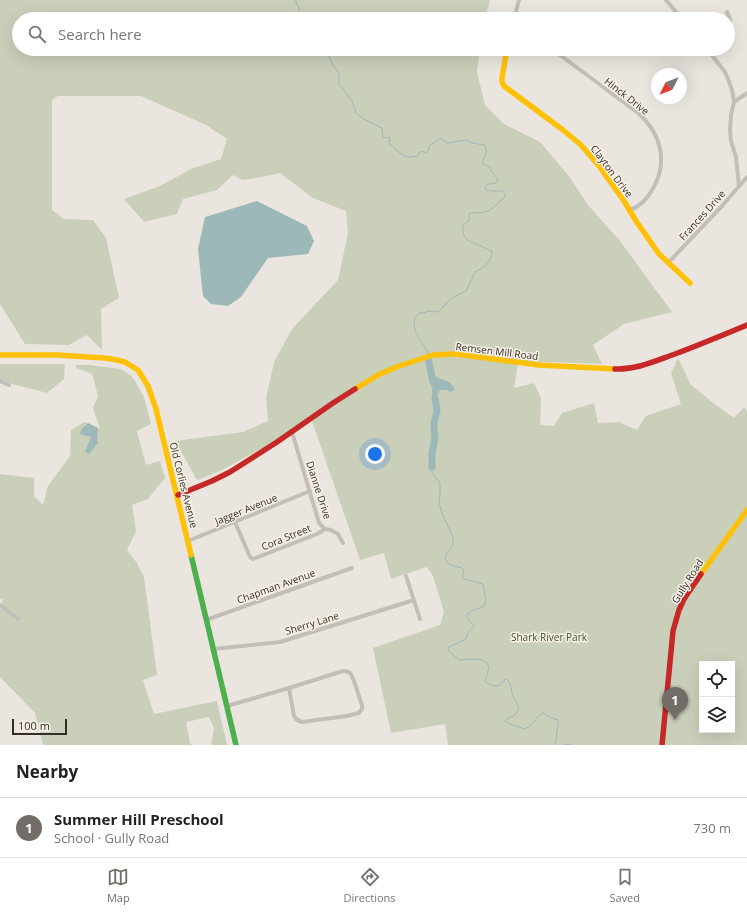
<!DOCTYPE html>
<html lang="en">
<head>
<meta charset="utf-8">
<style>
	:root { --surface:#fff; --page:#f6f6f6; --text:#222; --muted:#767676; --line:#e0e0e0; --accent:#736d67 }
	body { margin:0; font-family:"Open Sans",sans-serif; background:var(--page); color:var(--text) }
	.controls { position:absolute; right:12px; bottom:12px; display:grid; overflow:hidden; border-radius:0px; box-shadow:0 4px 16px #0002 }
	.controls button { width:36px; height:36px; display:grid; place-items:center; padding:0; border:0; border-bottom:1px solid var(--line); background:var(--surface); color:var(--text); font:20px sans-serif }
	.compass { position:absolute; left:651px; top:68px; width:36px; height:36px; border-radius:50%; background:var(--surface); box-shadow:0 4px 16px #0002; rotate:228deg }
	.scale { position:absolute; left:12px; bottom:10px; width:55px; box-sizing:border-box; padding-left:4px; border:2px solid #332c27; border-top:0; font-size:11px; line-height:14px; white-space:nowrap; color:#332c27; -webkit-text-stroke:3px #f7f0e6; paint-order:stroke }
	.you { position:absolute; left:375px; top:454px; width:14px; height:14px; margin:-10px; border:3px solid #fff; border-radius:50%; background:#1a73e8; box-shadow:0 0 0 6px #1a73e833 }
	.badge { display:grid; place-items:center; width:26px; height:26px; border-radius:50%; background:var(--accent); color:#fff; font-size:13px; font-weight:700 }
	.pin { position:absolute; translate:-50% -33px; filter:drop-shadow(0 1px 2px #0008) }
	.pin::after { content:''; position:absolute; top:21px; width:14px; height:12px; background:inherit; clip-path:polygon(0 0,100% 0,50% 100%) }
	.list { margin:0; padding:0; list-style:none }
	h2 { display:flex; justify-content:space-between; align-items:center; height:52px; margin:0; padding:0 16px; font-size:17px }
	h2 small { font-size:13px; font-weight:400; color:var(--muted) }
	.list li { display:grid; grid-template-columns:26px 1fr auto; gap:12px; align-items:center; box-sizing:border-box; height:60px; padding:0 16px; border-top:1px solid var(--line) }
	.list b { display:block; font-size:15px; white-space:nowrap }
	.list p { margin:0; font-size:13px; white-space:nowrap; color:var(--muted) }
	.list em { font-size:13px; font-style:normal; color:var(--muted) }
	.icon { flex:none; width:22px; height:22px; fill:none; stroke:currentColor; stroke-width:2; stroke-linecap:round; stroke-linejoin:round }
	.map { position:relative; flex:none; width:747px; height:745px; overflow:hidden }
	.search { position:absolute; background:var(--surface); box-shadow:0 4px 16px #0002; left:12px; right:12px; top:12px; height:44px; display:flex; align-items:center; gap:10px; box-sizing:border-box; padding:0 14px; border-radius:22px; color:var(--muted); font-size:15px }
	.sheet { height:112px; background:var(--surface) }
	nav { display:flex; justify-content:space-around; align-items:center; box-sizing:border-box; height:56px; border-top:1px solid var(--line); background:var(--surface); font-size:11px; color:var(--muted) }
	nav a { display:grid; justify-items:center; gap:2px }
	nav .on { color:var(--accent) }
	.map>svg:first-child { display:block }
</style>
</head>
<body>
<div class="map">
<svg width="747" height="745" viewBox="0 0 747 745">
	<rect width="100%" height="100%" fill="#eae6df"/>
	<path fill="#cacfba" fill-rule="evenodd" d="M0 0H490L485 19H19V49H480L477 72 485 105 504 124 540 142 569 176 588 205 620 241 672 312 624 324 593 345 602 364 550 362 518 363 514 388 534 383 541 398 540 425 554 426 562 413 594 403 598 423 619 422 637 430 646 416 681 404 671 373 678 358 691 385 716 405 734 418 744 407 747 411V745H448L445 724 391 733 373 648 440 625 444 612 433 576 427 567 391 579 384 553 360 560 312 421 220 471 197 480 175 441 243 432 268 421 266 399 274 362 292 329 338 280 348 233 346 211 313 198 280 173 262 177 242 180 233 175 217 190 183 199 177 214 144 222 124 199 160 186 191 169 221 159 227 139 206 125 141 96H58L52 100V210L64 219 93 220 106 238 119 298 101 309 102 350 87 335 69 345 25 344 0 304ZM702 664H732V730H702Z
		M0 364H65L64 379 47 393 5 382 0 380Z
		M76 365H88L121 369 132 376 144 397 151 424 137 431 146 465 160 461 165 478 148 499 132 505 136 531 127 550 137 563 144 577 157 675 143 680 154 714 217 701 227 745H211L214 728 209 717 186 722 190 743 192 745H43L35 713 0 677V610L3 600 0 599V474L34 478V496L43 505 48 486 70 456 71 430 84 422 100 429 93 408 98 396 92 374 76 368Z"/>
	<path fill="#9db8b9" d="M257 201 307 226 314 241 308 254 268 258 241 297 228 306 211 304 203 296 198 249 205 217Z
		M431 372C436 379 442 379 449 382 452 384 453 387 455 390L450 392 448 390H440L436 396 437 401V408L434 407 430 374Z
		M88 423 98 428 97 438 98 443 89 454 85 452 91 437 80 434 81 430Z"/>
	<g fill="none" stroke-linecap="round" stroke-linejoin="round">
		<path stroke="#9db8b9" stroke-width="1" d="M295 0C298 6 302 13 300 19
			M328 49V55L333 65 339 73V84L352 101 356 113 362 118 382 128 383 137 385 138 389 137 390 138 389 143 400 153 406 157H411L418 156 421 151 426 153 429 150V146L441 138 447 143 467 140 472 143 484 145C490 153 483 157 482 163L489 167 492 172 497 178 498 180 496 183 488 184 485 187 486 190 491 191H502C504 193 506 194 505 196 504 198 490 211 488 211 482 214 475 211 469 214V221L463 225C460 245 481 243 492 252 491 262 485 268 476 271L466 291 452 298 438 312 428 311 423 313H419C405 328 424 340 428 354
			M437 408 434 431V442L431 455 432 473 440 483V494L439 501 441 510 453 538V546C449 549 445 555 445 559L449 564 453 566 462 568C465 572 462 575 463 579L472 581 483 584 486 601 483 607C477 610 467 609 467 618L473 625 474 627C469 631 467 633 466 639L451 646 449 647 448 650 451 653 459 660C464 660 468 659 472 659 489 659 492 666 485 679V681L490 685 498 686 506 679C513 685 510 689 513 696 515 701 520 705 518 711 516 716 508 718 505 721L509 724 525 729C533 725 536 717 543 713L552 718 558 720C559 724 557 726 557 731 556 737 557 740 554 745
			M563 745 567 744 570 745"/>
		<path stroke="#9db8b9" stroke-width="7" d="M428 358 433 382
			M432 467V454L435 437 434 430V423L437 411 435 398"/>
		<path stroke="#c3beb9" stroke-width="4" d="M666 0 682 19
			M727 12C730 17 732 22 728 28
			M514 19 519 0
			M552 49 638 113C661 133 669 163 652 190 647 199 639 207 630 210
			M707 49 725 72 728 79 732 90 734 102 731 115 730 130 731 141 736 157 739 186
			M734 102 747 93
			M668 263 722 206 747 177
			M0 381 9 385
			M292 432 319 523 325 529 331 530 338 534 343 543
			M235 522 250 557 253 559 317 534 325 529
			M188 541 310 491
			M406 576 420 619
			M0 605 18 619
			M206 620 352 568
			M213 649 280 642 414 600
			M343 671C346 671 347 671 350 673 354 677 359 698 362 705V709L359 713 347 716 302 722C298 721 296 720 294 716L289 688Z
			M227 706 289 688"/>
		<path stroke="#4caf50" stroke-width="5.5" d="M191 555 236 745"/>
		<path stroke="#ffc107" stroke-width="5.5" d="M507 49 502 78V82L504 86 563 130 581 145 599 166 624 201 636 221 659 254 690 283
			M0 355H57L105 358 117 360 125 362 138 370 148 386 156 409 191 555
			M355 389 378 375 399 366 433 355 455 354 539 365 615 369
			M701 574 747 510"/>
		<path stroke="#c62828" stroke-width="5.5" d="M615 369C636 370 655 361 675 354 699 345 723 335 747 325
			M178 495 212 481 230 472 277 442 333 403 355 389
			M662 745 673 631 679 610 684 599 701 574"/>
	</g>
	<g text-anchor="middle" stroke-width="3" stroke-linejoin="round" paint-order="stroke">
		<g font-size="10" fill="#332c27" stroke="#f7f0e6">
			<text transform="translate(627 96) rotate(38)" y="4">Hinck Drive</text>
			<text transform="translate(612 171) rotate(53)" y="4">Clayton Drive</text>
			<text transform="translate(702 215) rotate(-48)" y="4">Frances Drive</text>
			<text transform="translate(497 351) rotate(7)" y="4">Remsen Mill Road</text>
			<text transform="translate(184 485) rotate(76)" y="4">Old Corlies Avenue</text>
			<text transform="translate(319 490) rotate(72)" y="4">Dianne Drive</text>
			<text transform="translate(246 509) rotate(-22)" y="4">Jagger Avenue</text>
			<text transform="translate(286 537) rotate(-22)" y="4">Cora Street</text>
			<text transform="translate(687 581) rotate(-58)" y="4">Gully Road</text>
			<text transform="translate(276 586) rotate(-20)" y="4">Chapman Avenue</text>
			<text transform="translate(312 623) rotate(-17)" y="4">Sherry Lane</text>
		</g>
		<g font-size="10" fill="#404f2d" stroke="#f7f0e6">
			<text x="549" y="641">Shark River Park</text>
		</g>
	</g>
</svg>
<div class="controls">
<button><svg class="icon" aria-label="locate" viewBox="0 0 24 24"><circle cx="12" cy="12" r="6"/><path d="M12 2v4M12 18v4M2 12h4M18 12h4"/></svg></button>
<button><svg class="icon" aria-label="layers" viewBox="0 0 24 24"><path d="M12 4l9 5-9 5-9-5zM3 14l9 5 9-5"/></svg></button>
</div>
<svg class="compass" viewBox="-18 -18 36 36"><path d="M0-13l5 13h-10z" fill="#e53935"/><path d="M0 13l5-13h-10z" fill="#767676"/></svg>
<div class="scale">100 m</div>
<div class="you"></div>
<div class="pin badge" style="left:675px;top:720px">1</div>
<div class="search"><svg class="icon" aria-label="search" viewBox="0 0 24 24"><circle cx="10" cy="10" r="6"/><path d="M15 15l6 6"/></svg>Search here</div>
</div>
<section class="sheet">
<h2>Nearby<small></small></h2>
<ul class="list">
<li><span class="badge">1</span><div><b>Summer Hill Preschool</b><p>School · Gully Road</p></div><em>730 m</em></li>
</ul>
</section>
<nav>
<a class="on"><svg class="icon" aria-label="map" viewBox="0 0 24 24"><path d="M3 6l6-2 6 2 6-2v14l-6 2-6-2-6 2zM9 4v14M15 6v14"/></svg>Map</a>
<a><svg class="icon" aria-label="directions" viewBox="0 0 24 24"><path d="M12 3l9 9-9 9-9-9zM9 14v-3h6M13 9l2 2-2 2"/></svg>Directions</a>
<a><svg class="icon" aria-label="saved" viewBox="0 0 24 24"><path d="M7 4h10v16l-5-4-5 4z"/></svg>Saved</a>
</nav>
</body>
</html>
